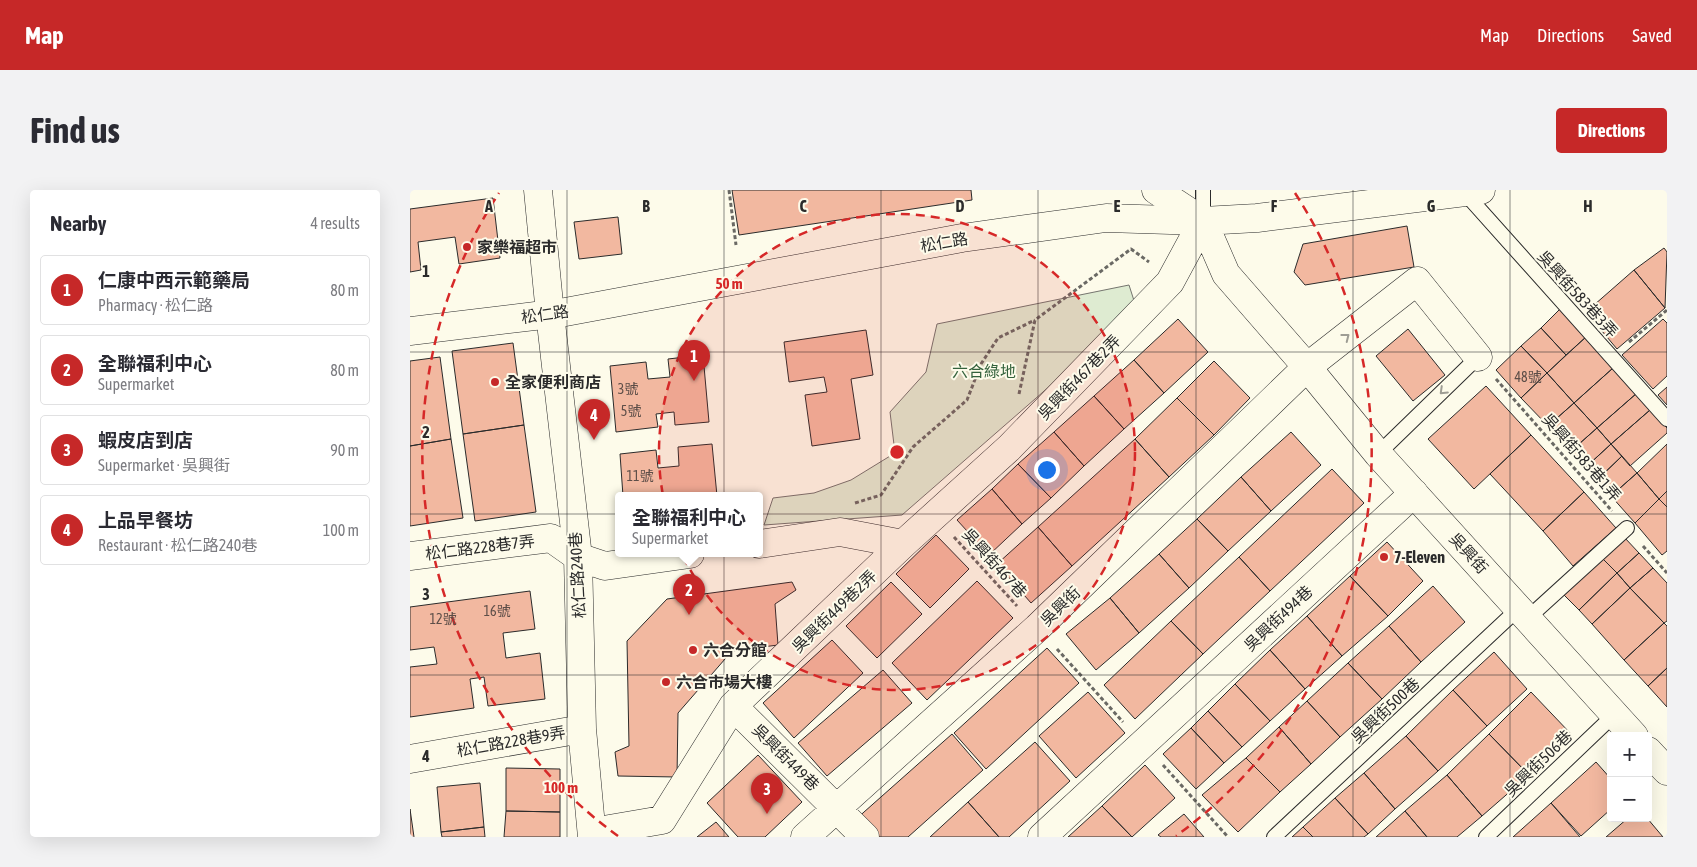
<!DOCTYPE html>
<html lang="en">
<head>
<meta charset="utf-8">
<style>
	:root { --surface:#fff; --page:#f2f2f3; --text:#2b2b33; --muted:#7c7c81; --line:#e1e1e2; --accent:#c62828 }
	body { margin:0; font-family:"Asap Condensed","Noto Sans TC",sans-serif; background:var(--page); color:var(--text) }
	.controls { position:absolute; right:15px; bottom:15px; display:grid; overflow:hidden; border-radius:5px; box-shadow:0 5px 20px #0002 }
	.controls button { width:45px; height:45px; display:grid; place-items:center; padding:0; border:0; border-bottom:1px solid var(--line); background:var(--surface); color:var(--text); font:25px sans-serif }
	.you { position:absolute; left:636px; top:279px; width:18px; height:18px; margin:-12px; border:4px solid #fff; border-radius:50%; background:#1a73e8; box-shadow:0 0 0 8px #1a73e833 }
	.badge { display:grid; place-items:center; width:32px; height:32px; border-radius:50%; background:var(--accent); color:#fff; font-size:16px; font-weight:700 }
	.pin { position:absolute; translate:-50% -41px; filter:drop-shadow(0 1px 2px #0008) }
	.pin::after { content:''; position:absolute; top:26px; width:18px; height:15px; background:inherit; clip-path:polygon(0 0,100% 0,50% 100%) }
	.popup { position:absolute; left:205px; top:302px; width:148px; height:65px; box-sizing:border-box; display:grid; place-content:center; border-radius:5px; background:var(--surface); filter:drop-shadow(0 1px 4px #0005); font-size:16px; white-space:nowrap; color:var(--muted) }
	.popup b { font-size:19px; color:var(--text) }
	.popup::after { content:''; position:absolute; left:50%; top:100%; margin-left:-10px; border:10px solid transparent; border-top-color:var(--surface) }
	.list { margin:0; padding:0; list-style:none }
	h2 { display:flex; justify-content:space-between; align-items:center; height:65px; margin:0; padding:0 20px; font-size:21px }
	h2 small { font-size:16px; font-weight:400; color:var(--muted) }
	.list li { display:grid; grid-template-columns:32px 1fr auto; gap:15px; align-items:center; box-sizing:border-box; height:70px; margin:0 10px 10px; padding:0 10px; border:1px solid var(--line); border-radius:5px }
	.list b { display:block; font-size:19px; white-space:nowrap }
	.list p { margin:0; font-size:16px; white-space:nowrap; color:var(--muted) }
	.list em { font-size:16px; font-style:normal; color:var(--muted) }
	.map { position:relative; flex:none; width:1257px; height:647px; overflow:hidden; border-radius:5px }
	header { display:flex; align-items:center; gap:30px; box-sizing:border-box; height:70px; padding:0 25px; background:var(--accent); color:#fff }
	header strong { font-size:24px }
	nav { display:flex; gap:28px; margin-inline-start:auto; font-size:18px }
	.intro { display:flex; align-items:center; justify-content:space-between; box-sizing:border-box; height:120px; padding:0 30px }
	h1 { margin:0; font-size:35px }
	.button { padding:12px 22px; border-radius:5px; background:var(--accent); color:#fff; font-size:18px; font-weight:700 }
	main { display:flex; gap:30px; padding:0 30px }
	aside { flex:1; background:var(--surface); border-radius:5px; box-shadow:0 5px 20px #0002 }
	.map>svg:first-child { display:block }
</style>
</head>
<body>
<header>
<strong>Map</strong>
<nav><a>Map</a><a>Directions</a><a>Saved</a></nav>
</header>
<div class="intro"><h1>Find us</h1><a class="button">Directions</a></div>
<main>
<aside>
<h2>Nearby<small>4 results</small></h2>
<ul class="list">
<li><span class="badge">1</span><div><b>仁康中西示範藥局</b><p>Pharmacy · 松仁路</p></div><em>80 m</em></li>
<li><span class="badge">2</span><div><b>全聯福利中心</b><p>Supermarket</p></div><em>80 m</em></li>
<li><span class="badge">3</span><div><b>蝦皮店到店</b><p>Supermarket · 吳興街</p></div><em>90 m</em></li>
<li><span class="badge">4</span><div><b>上品早餐坊</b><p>Restaurant · 松仁路240巷</p></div><em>100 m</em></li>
</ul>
</aside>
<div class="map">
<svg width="1257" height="647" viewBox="0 0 1257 647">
	<rect width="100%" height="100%" fill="#fdfbea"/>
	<path fill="#deebd1" stroke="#74746e" d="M719 95 727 120 492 325 354 335 363 308 404 303 441 290 485 263 480 222 516 182 527 134Z"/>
	<path fill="#f2b8a0" stroke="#2b2b2b" d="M322 0H561L562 10 329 45Z
		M83 8 90 68 49 74 45 47 8 52 11 80 0 82V19Z
		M208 27 212 64 169 69 164 32Z
		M997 36 1004 77 895 95 884 82 893 54Z
		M1254 58 1257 62 1255 118 1224 80Z
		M1224 80 1255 118 1207 159 1176 122Z
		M1151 118 1177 146 1156 165 1131 138Z
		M768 129 798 162 754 203 724 170Z
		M1253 129 1257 133V186L1243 199 1212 165Z
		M1131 138 1156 165 1137 183 1111 156Z
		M998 139 1035 185 1003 211 966 166Z
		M456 140 463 185 441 189 450 249 402 256 395 205 417 202 414 187 379 192 374 152Z
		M1177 146 1203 178 1164 213 1137 183Z
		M103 153 114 235 53 244 42 161Z
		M1111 156 1137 183 1111 208 1086 180Z
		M293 165 299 232 265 235 264 222 246 224 248 237 206 242 200 176 236 172 238 189 260 187 258 169Z
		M30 167 41 249 0 256V171Z
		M724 170 754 203 714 239 684 206Z
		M804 171 840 208 804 245 767 208Z
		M1203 178 1227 203 1187 238 1164 213Z
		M1137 183 1164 213 1138 236 1111 208Z
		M1076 196 1121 245 1064 299 1018 249Z
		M1257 197V215L1248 205Z
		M1227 203 1240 220 1201 254 1187 238Z
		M684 206 714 239 674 276 644 242Z
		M767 208 804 245 759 287 725 249Z
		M1164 213 1187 238 1160 262 1138 236Z
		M1240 220 1257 238V243L1220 276 1201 254Z
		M114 235 126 322 65 331 53 244Z
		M1187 238 1201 254 1175 278 1160 262Z
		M644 242 674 276 641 308 608 274Z
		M881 242 911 275 861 321 831 287Z
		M1121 245 1174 302 1133 341 1080 284Z
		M41 249 53 328 0 336V256Z
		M725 249 759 287 662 376 628 337Z
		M302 254 307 306H213L210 264 246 260 248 278 269 276 268 257Z
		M1201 254 1212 266 1187 290 1175 278Z
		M1257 254V301L1249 309 1227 283Z
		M1212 266 1227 283 1201 306 1187 290Z
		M608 274 641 308 612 334 582 299Z
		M922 279 954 313 860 401 829 367Z
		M1227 283 1249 309 1225 333 1201 306Z
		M831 287 861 321 818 361 787 329Z
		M582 299 612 334 579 365 547 330Z
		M1257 301V317L1249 309Z
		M1174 302 1206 338 1163 376 1133 341Z
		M1249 309 1257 317V361L1252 365 1225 333Z
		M787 329 818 361 779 398 749 364Z
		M628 337 662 376 621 413 587 374Z
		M526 345 559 379 520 418 486 384Z
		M1214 347 1229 363 1207 383 1192 368Z
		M977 352 1013 391 978 426 940 386Z
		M1229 363 1243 378 1220 398 1207 383Z
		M749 364 779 398 729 443 700 408Z
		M829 367 860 401 793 464 761 431Z
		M1192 368 1207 383 1169 420 1154 405Z
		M1243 378 1257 393V431L1254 433 1220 398Z
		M1207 383 1220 398 1182 434 1169 420Z
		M940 386 978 426 932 466 897 426Z
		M567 391 603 428 517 510 482 473Z
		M382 392 386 400 365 414 368 455 322 461 268 523 267 587 208 586 205 562 219 556 217 451 257 409Z
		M481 392 512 424 467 468 436 436Z
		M1023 396 1055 432 1011 472 979 436Z
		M1220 398 1254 433 1214 470 1182 434Z
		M120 401 125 439 93 443 96 468 130 463 135 509 78 516 74 487 60 489 64 518 0 527V477L27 474 24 457 0 460V417Z
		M700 408 729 443 686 480 656 444Z
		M897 426 932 466 895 499 860 460Z
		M761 431 793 464 725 529 694 495Z
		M1254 433 1257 436V478L1238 496 1214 470Z
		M979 436 1011 472 972 509 938 473Z
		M422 450 453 483 384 548 353 513Z
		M637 458 669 493 576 579 544 543Z
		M860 460 895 499 860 531 825 494Z
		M1084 462 1117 499 1077 536 1043 500Z
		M938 473 972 509 930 547 897 511Z
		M1257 478V517L1238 496Z
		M473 480 502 513 417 586 388 553Z
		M825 494 860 531 832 557 798 521Z
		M1043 500 1077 536 1028 581 996 546Z
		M678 502 715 543 666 588 629 546Z
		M1121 502 1161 544 1119 585 1079 544Z
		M897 511 930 547 901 574 869 537Z
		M798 521 832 557 814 573 781 538Z
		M869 537 901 574 870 602 836 568Z
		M781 538 814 573 786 599 753 564Z
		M542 544 573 580 498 647H460L445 630Z
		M1079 544 1119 585 1072 626 1037 585Z
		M996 546 1028 581 985 619 954 583Z
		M625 552 660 591 599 647H589L558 612Z
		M348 565 392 612 355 647H328L297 613Z
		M836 568 870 602 828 642 792 605Z
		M1186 572 1201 589V619L1171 646 1141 613Z
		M735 575 765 608 722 647 692 616Z
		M96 578 150 579V622L96 621Z
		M954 583 985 619 958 644 925 608Z
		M1037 585 1072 626 1047 647H1017L995 621Z
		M70 593 74 637 31 642 27 597Z
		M925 608 958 644 954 647H903L893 637Z
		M558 612 589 647H520Z
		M1141 613 1170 647H1103Z
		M692 616 722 647H658Z
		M0 619 4 647H0Z
		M96 621 150 622V647H94Z
		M995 621 1017 647H966Z
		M774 624 794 647H751L748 645Z
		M1218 628H1237L1253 647H1196Z
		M306 632 319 647H287Z
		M74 637 75 647H32L31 642Z
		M893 637 903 647H882Z"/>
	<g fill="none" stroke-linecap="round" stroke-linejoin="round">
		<defs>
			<path id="lane" d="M1054 2 1257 229
				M793 31V0
				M968 264 1068 167
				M1118 428 1217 338
				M864 647 1109 418
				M1076 647 1205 524"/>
			<path id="street" d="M128 0 140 124 168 367 172 539 182 647
				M746 0 793 31 816 84 897 177 968 264 1224 546
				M793 31 847 28 1071 0
				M349 354 430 342 493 354
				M0 366 141 348 168 367 195 376 280 364
				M323 516 455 647
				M1238 561 1257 581
				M0 569 172 539
				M182 642 252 630 323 516 493 354 599 258 760 92 793 31
				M395 647 627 438 897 177 1007 91 1068 167
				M632 647 1004 303"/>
			<path id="secondary" d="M0 141 150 123 552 48 696 28 793 31"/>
		</defs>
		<use href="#lane" stroke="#2b2b2b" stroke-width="16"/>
		<use href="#street" stroke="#2b2b2b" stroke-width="29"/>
		<use href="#secondary" stroke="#2b2b2b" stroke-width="29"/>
		<path stroke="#6a6964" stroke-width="3" stroke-dasharray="4 2.5" stroke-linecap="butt" d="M319 0 326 55
			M1219 152 1257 120
			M1086 189 1202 321
			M609 204 625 130 721 59 739 72
			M445 313 471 305 503 257 557 210 571 174 588 148 625 130
			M544 347 607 416
			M1233 356 1257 383
			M647 459 713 532
			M753 575 818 647"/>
		<use href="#lane" stroke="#fdfbea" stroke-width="14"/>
		<use href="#street" stroke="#fdfbea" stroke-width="28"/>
		<use href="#secondary" stroke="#fdfbea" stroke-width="28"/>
	</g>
	<defs><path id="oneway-chevron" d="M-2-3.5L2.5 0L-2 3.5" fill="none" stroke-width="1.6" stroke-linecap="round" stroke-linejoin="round" transform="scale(1.25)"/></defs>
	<g stroke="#9e9d94">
		<use href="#oneway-chevron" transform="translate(936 147) rotate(-38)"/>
		<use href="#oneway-chevron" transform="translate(1033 201) rotate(136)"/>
	</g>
	<path fill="none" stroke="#2b2b2b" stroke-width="1" stroke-opacity="0.55" d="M157 0V647M314 0V647M471 0V647M628 0V647M786 0V647M943 0V647M1100 0V647M0 162H1257M0 324H1257M0 485H1257"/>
	<circle cx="487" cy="262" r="238" fill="#d62828" fill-opacity=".12"/>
	<g fill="none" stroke="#d62828" stroke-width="2.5" stroke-dasharray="9 6">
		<circle cx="487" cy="262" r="238"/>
		<path d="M208 646A475 475 0 0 1 89 3M885 3A475 475 0 0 1 766 646"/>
	</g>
	<g fill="#c62828" stroke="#fdfbea" stroke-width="2">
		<circle cx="57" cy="57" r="5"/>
		<circle cx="85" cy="192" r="5"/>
		<circle cx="974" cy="367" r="5"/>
		<circle cx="283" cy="460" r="5"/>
		<circle cx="256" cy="492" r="5"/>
	</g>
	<g text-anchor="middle" stroke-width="4" stroke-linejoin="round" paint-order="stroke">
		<g font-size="14" fill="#5d4e48">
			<text x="1118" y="192">48號</text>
			<text x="218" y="204">3號</text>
			<text x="221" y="226">5號</text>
			<text x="230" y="291">11號</text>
			<text x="87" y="426">16號</text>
			<text x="33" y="434">12號</text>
		</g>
		<g font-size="16" fill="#2b2b2b" stroke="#fdfbea">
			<text transform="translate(534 52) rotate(-10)" y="6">松仁路</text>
			<text transform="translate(1168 104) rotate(48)" y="6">吳興街583巷3弄</text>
			<text transform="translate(135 124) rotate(-8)" y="6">松仁路</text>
			<text transform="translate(669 187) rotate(-46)" y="6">吳興街467巷2弄</text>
			<text transform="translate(1172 267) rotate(49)" y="6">吳興街583巷1弄</text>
			<text transform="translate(70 357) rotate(-7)" y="6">松仁路228巷7弄</text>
			<text transform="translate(1059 363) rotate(48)" y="6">吳興街</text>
			<text transform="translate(585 373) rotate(48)" y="6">吳興街467巷</text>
			<text transform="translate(167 385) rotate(-93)" y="6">松仁路240巷</text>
			<text transform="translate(650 416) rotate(-44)" y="6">吳興街</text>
			<text transform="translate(424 421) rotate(-44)" y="6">吳興街449巷2弄</text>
			<text transform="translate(868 428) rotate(-43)" y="6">吳興街494巷</text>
			<text transform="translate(975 520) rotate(-43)" y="6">吳興街500巷</text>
			<text transform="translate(101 551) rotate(-10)" y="6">松仁路228巷9弄</text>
			<text transform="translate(376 567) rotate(45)" y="6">吳興街449巷</text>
			<text transform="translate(1128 573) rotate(-44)" y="6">吳興街506巷</text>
		</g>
		<g font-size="16" font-weight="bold" fill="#2b2b2b" stroke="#fdfbea" text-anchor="start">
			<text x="67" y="63">家樂福超市</text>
			<text x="95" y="198">全家便利商店</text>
			<text x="984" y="373">7-Eleven</text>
			<text x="293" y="466">六合分館</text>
			<text x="266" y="498">六合市場大樓</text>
		</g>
		<g font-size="16" fill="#34623c" stroke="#fdfbea">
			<text x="574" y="187">六合綠地</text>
		</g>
	</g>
	<g font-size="16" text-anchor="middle" font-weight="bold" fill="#2b2b2b" stroke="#fdfbea" stroke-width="4" stroke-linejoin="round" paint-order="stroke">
		<text x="79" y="22">A</text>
		<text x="236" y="22">B</text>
		<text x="393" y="22">C</text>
		<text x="550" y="22">D</text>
		<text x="707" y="22">E</text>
		<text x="864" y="22">F</text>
		<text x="1021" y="22">G</text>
		<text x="1178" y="22">H</text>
		<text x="16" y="87">1</text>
		<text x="16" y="248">2</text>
		<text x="16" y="410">3</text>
		<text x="16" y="572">4</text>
	</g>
	<circle cx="487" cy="262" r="8" fill="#d62828" stroke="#fdfbea" stroke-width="2.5"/>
	<g font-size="15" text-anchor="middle" font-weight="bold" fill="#d62828" stroke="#fdfbea" stroke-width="4" stroke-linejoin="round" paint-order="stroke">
		<text x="319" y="99">50 m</text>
		<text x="151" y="603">100 m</text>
	</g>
</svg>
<div class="controls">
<button>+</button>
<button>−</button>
</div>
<div class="you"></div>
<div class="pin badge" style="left:284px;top:191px">1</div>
<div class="pin badge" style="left:279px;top:425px">2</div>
<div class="popup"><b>全聯福利中心</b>Supermarket</div>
<div class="pin badge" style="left:357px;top:624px">3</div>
<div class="pin badge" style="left:184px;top:250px">4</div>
</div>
</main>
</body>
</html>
